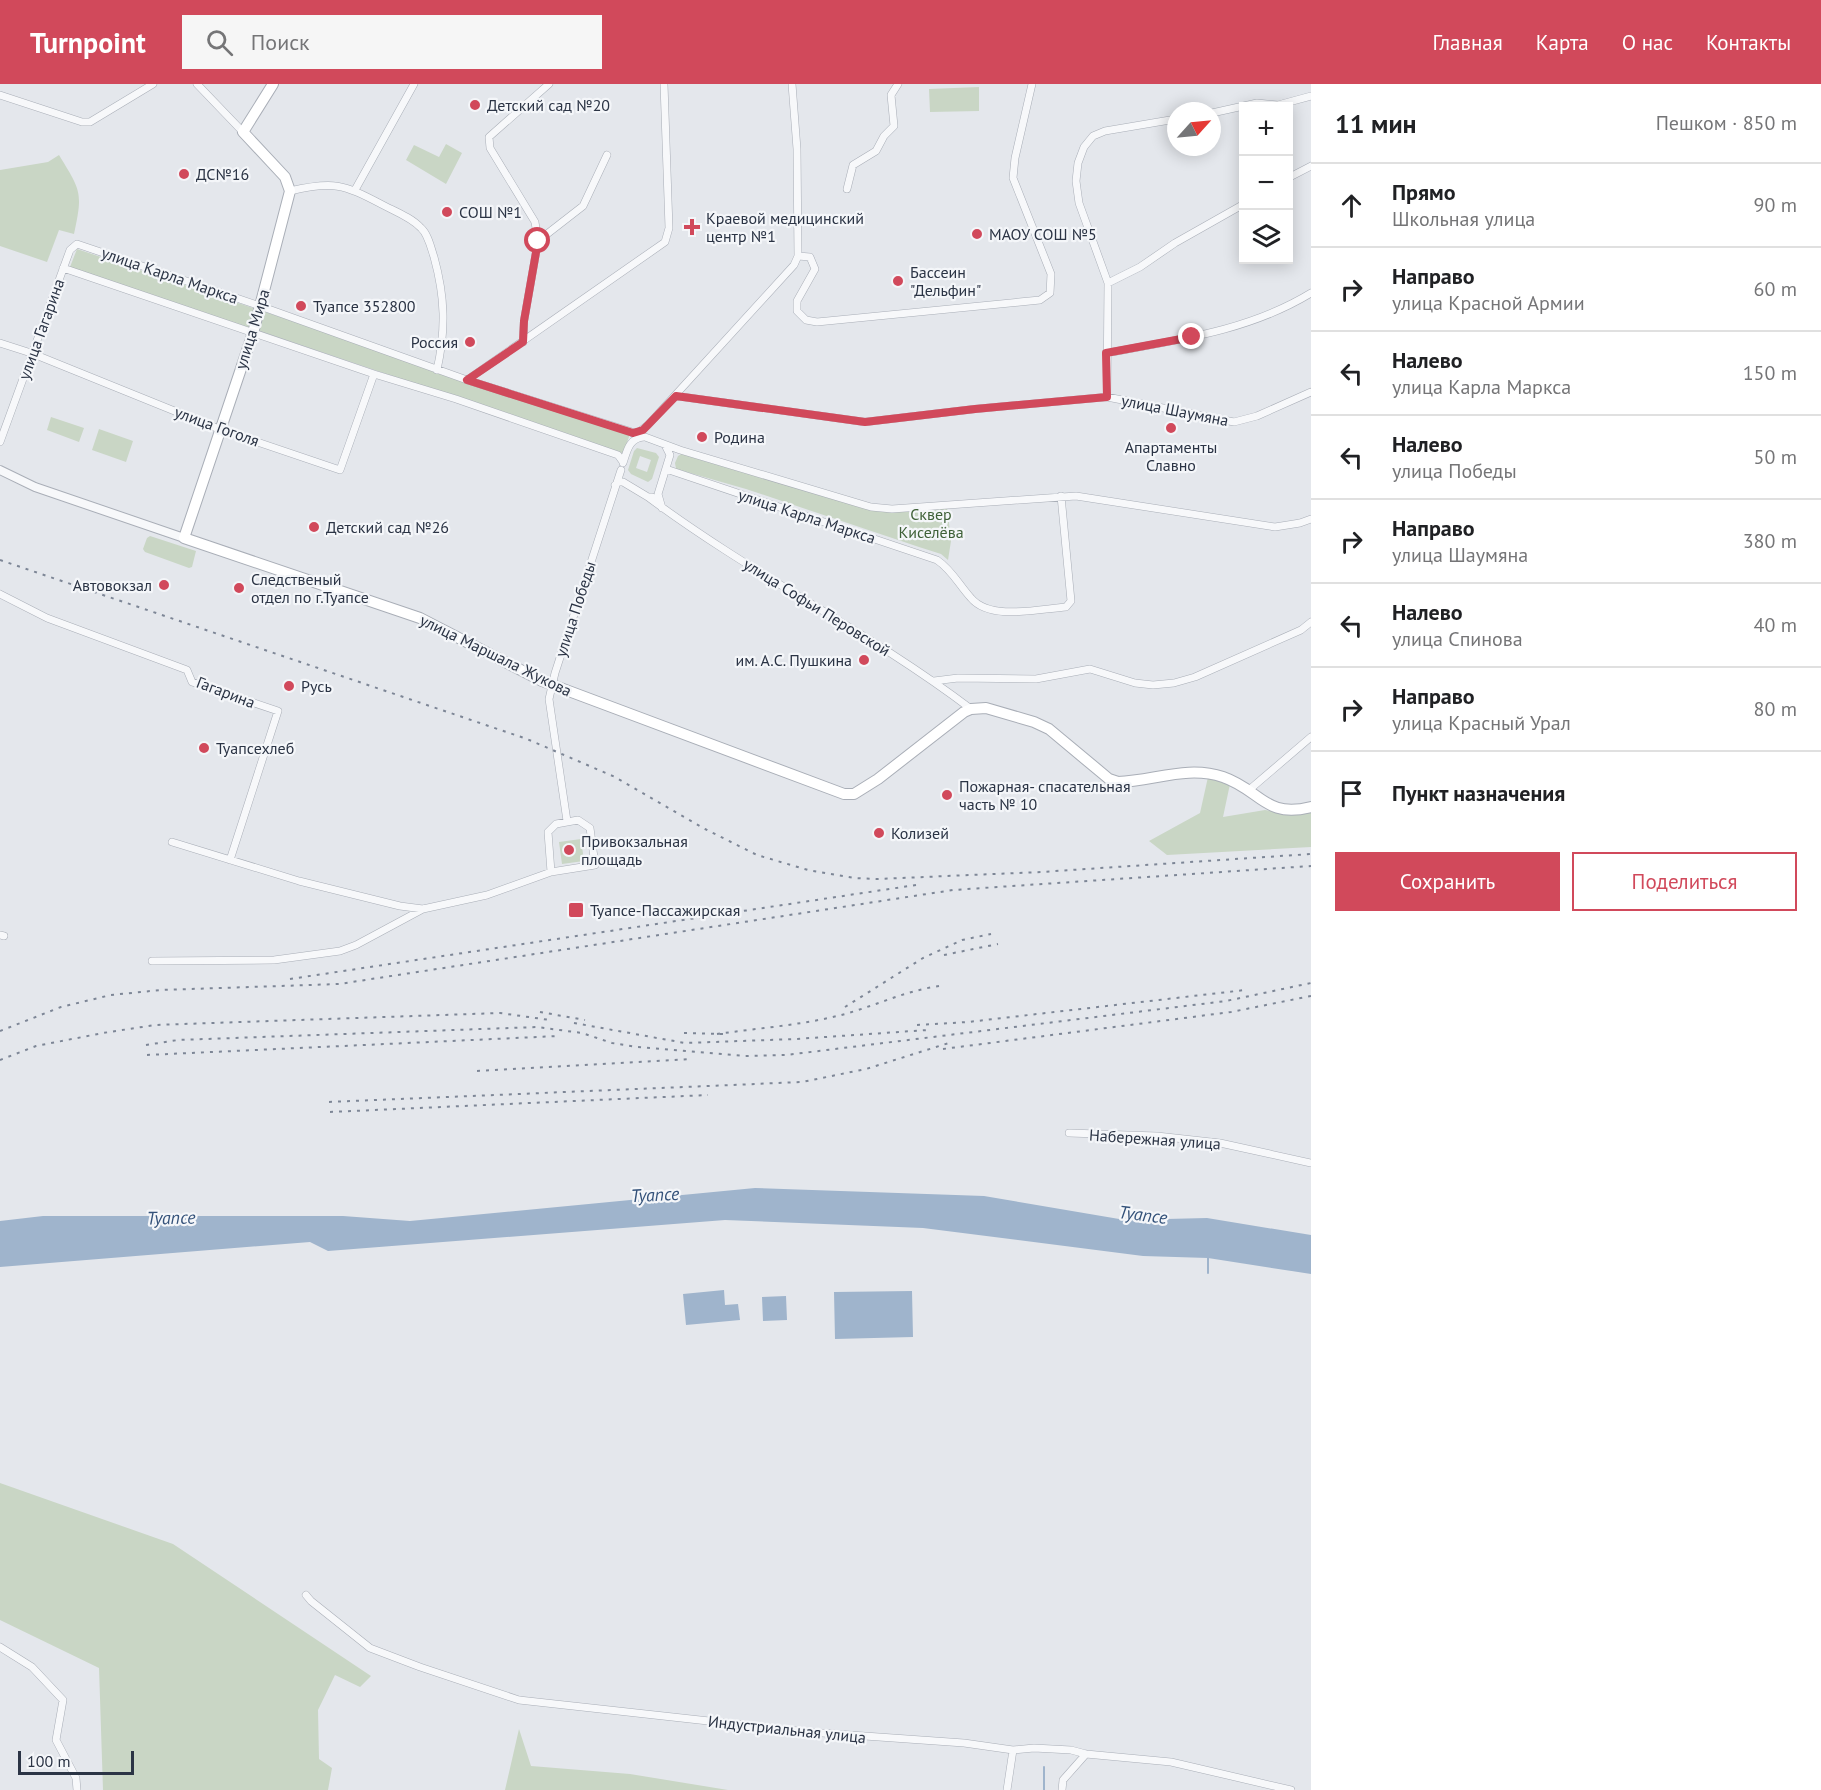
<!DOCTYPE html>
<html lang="ru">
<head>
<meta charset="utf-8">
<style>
	:root { --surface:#fff; --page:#f6f6f6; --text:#202124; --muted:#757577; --line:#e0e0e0; --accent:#d1495b }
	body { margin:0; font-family:"PT Sans",sans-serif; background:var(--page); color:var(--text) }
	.controls { position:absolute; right:18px; top:18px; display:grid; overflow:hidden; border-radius:0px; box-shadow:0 3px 15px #0003 }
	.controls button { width:54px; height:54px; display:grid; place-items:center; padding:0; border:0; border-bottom:2px solid var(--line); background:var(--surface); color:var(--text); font:30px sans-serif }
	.compass { position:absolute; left:1167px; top:18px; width:54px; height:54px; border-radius:50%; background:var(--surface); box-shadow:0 3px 15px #0003; rotate:63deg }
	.scale { position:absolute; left:18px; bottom:15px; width:116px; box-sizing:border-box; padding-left:6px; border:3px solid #2b3445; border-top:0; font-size:16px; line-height:21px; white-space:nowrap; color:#2b3445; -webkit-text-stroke:4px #f4f6f9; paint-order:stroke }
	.stop { position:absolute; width:18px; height:18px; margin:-14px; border:4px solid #d1495b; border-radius:50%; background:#fff }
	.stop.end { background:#d1495b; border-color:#fff; box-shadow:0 2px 6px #0008 }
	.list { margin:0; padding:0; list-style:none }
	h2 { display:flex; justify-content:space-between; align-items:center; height:78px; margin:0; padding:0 24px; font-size:26px }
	h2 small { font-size:20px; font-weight:400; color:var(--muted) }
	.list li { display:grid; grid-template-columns:39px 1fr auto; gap:18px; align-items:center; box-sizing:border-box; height:84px; padding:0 24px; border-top:2px solid var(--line) }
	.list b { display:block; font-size:22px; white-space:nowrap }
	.list p { margin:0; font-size:20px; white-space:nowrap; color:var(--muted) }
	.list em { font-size:20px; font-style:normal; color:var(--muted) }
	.actions { display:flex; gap:12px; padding:18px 24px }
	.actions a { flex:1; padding:14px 0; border:2px solid var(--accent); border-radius:0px; text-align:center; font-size:21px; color:var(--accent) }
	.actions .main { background:var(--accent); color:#fff }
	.icon { flex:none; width:33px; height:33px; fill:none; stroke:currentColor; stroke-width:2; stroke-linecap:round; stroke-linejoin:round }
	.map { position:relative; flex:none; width:1311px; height:1706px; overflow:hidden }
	header { display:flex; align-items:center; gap:36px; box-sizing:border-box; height:84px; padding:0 30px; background:var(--accent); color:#fff }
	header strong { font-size:28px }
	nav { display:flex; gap:33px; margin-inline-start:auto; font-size:21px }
	.search { width:420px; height:54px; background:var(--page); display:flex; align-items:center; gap:15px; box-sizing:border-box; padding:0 21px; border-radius:0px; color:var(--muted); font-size:22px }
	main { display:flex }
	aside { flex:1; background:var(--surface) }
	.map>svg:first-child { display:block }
</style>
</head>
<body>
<header>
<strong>Turnpoint</strong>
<div class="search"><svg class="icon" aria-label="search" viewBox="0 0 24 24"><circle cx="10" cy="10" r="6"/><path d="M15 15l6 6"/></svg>Поиск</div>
<nav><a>Главная</a><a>Карта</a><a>О нас</a><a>Контакты</a></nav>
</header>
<main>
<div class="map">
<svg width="1311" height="1706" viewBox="0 0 1311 1706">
	<rect width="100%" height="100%" fill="#e4e7ec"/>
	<path fill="#c9d6c5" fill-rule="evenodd" d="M979 3V27L930 28 929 5Z
		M446 60 462 69 446 100 406 76 414 61 439 73Z
		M59 71C81 107 83 108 74 150L59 146 47 178 0 162V86L48 78Z
		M77 165 630 350 623 370 70 183Z
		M51 333 84 344 79 358 47 346Z
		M99 345 133 357 126 378 92 366Z
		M637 364 656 369 659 373 652 395 648 398 631 390 628 386 634 367ZM640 372 651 376 647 388 636 384Z
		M683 369 870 424 947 421 951 457 948 476 941 470 919 463 746 405 676 385 675 379 678 372Z
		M150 452 196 467 192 483 189 484 145 468 143 465 147 454Z
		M1208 693 1230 700 1223 733 1265 726 1291 731 1311 726V763L1167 771 1149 757 1200 729Z
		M581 755 584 777 562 780 559 758Z
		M0 1399 173 1460 371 1592 360 1603 335 1591 318 1626 319 1675 332 1684 328 1706H103L99 1584 0 1536Z
		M519 1645 531 1682 630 1690 728 1706H505Z"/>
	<path fill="#9fb4cc" d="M755 1104 984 1112 1125 1136 1207 1134 1311 1151V1190L1208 1174 1143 1172 923 1144 725 1136 328 1167 310 1158 0 1183V1137L43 1132H343L410 1137Z
		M724 1206 725 1221 738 1220 740 1236 686 1241 683 1210Z
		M912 1207 913 1253 835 1255 834 1208Z
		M786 1212 787 1236 763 1237 762 1213Z"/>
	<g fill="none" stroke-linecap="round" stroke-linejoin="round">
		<path stroke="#9fb4cc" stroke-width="2" d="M1208 1189V1174
			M1044 1706V1683"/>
		<defs>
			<path id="minor" d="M197 0 243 48
				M0 11 82 38H90L153 0
				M1212 29 1257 19 1278 21 1311 12
				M1288 94 1311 82
				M847 105 853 81 876 67 884 52 894 42 891 11 898 0
				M355 106 414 0
				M290 107C333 97 343 100 381 120 394 127 411 133 421 144 428 150 431 164 434 173 445 213 446 245 437 286
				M538 157 535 138 490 64 489 53 549 0
				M798 172 810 173 815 185 797 217V227L806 236 817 238 1040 216 1050 209 1051 190 1013 94 1015 74 1032 0
				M63 184 374 290 456 315 618 371 623 378
				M1108 199 1140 183 1175 159 1244 120
				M523 258 524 237 538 157 583 122 607 71
				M0 259 31 269 219 345 340 386 374 290
				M1106 269C1177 256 1249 247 1311 209
				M467 296 665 158 669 144 664 0
				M676 312 865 338 975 325 1107 313 1234 338 1257 332 1311 308
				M1107 313 1108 199 1079 119 1076 97 1078 79 1084 63 1093 52 1105 47 1176 35
				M633 349 639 348 648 341 794 181 798 172 797 65 792 0
				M0 358 70 166 77 160 260 222 467 296 629 347 680 366 871 423 892 425 1076 412 1275 443 1300 439 1311 435
				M623 379C627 367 629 354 644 353
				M666 385 937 476C952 486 959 501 971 514 990 537 1039 525 1066 523L1071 517 1061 412
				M615 401 618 398H623L648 413H652
				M648 413C751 490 868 547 971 625
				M662 424 658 410 670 371 665 361
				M0 510 47 534 187 586 192 598 278 627 230 776
				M934 597 958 594 1036 595 1090 585 1135 599 1153 601 1174 599 1195 593 1301 546 1311 538
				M1249 706 1311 653
				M567 737 549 615 555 589 621 386
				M172 758 299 797 400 822 423 825 487 811 551 788 595 781 590 744 578 736 556 740 548 748 551 788
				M0 851 4 852
				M152 877 274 876 340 867 356 861 423 825
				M1069 1049 1157 1052 1220 1059 1311 1079
				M306 1511 311 1517 370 1564 420 1583 519 1616 808 1648 964 1659 1013 1666 1034 1664 1071 1666 1086 1670 1171 1678 1291 1706
				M0 1563 32 1583 63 1616 56 1656 76 1694 77 1706
				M1007 1706 1013 1666
				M1062 1706 1063 1696 1086 1670"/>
			<path id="tertiary" d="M0 386 35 403 184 454"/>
			<path id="secondary" d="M273 0 243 48 285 93 290 107 253 249 184 454 420 534 542 597 844 710H854L878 695 964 628 971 625 986 624 1034 638 1049 645 1109 695 1118 698C1154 697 1187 681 1223 693 1261 706 1265 735 1311 723"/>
		</defs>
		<use href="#minor" stroke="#a9aeb7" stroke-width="8"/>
		<use href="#tertiary" stroke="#a9aeb7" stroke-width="10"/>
		<use href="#secondary" stroke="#a9aeb7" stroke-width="12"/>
		<use href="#minor" stroke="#f7f8fa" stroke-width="7"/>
		<use href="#tertiary" stroke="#f7f8fa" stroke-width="8"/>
		<use href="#secondary" stroke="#fff" stroke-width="10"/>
		<path stroke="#7d8696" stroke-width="2" stroke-dasharray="3 6" stroke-linecap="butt" d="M0 476 527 655 615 693 705 745 757 771 808 786 854 794 877 795 1041 788 1311 770
			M944 871 998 860
			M290 895 916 801
			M845 923 923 874 962 856 991 850
			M540 928 585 936
			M574 939 685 959 796 955 928 946
			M917 941 968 938 1245 906
			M0 947 61 923 111 911 161 906 339 900 953 806 1311 782
			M684 949 723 950
			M717 950C759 944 804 941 845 930 877 921 905 907 939 902
			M146 961 178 956 537 943 582 949 612 959 637 963 745 972 786 971 1226 917 1311 899
			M943 965 1231 928 1311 912
			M147 971 559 952
			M0 976 36 962 103 949 155 941 500 929 550 936
			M477 987 691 975
			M329 1018 802 998 866 985 952 958
			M330 1028 708 1011"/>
	</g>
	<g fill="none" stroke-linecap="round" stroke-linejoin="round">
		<path stroke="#d1495b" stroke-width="8" d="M538 157 524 237 523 258 467 296 633 349 643 346 676 312 865 338 975 325 1107 313 1106 269 1192 253"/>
	</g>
	<g fill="#d1495b" stroke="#f4f6f9" stroke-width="2">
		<circle cx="475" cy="21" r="6"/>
		<circle cx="184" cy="90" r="6"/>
		<circle cx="447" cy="128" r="6"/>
		<path d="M689 134h6v6h6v6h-6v6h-6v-6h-6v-6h6z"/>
		<circle cx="977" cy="150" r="6"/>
		<circle cx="898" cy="197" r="6"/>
		<circle cx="301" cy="222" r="6"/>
		<circle cx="470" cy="258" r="6"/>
		<circle cx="1171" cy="344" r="6"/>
		<circle cx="702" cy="353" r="6"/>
		<circle cx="314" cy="443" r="6"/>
		<circle cx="164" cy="501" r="6"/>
		<circle cx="239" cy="504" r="6"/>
		<circle cx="864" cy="576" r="6"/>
		<circle cx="289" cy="602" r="6"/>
		<circle cx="204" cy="664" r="6"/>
		<circle cx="947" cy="711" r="6"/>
		<circle cx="879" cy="749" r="6"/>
		<circle cx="569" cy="766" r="6"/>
		<rect x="568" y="818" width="16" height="16" rx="3"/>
	</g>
	<g text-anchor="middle" stroke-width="4.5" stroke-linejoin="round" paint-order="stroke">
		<g font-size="16" fill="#2b3445" stroke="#f4f6f9" text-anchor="start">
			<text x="487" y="27">Детский сад №20</text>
			<text x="196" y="96">ДС№16</text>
			<text x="459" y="134">СОШ №1</text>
			<text x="706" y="140">Краевой медицинский<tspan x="706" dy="18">центр №1</tspan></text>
			<text x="989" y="156">МАОУ СОШ №5</text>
			<text x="910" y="194">Бассеин<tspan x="910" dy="18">"Дельфин"</tspan></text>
			<text x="313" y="228">Туапсе 352800</text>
			<text x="458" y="264" text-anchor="end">Россия</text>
			<text x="714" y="359">Родина</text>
			<text x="1171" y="369" text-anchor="middle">Апартаменты<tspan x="1171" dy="18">Славно</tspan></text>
			<text x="326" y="449">Детский сад №26</text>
			<text x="251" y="501">Следственый<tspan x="251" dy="18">отдел по г.Туапсе</tspan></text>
			<text x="152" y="507" text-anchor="end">Автовокзал</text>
			<text x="852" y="582" text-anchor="end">им. А.С. Пушкина</text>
			<text x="301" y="608">Русь</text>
			<text x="216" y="670">Туапсехлеб</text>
			<text x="959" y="708">Пожарная- спасательная<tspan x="959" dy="18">часть № 10</tspan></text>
			<text x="891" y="755">Колизей</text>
			<text x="581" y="763">Привокзальная<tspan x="581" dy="18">площадь</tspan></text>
			<text x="590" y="832">Туапсе-Пассажирская</text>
		</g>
		<g font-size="16" fill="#2b3445" stroke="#f4f6f9">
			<text transform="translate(170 191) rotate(19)" y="6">улица Карла Маркса</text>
			<text transform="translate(41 245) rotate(-70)" y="6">улица Гагарина</text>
			<text transform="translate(252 245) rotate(-73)" y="6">улица Мира</text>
			<text transform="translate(1175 326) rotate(11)" y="6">улица Шаумяна</text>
			<text transform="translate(217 342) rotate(20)" y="6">улица Гоголя</text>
			<text transform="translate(807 432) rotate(18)" y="6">улица Карла Маркса</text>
			<text transform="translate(817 523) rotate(32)" y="6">улица Софьи Перовской</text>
			<text transform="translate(575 525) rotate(-72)" y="6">улица Победы</text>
			<text transform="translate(496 571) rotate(26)" y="6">улица Маршала Жукова</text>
			<text transform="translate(226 608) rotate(21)" y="6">Гагарина</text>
			<text transform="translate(1155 1055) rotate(4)" y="6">Набережная улица</text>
			<text transform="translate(787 1645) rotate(6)" y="6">Индустриальная улица</text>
		</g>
		<g font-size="16" fill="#3f6138" stroke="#f4f6f9">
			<text x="931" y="436">Сквер<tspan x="931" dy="18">Киселёва</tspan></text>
		</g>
		<g font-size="18" font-style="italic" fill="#34527a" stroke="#f4f6f9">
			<text transform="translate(655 1111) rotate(-3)" y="6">Туапсе</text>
			<text transform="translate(1143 1131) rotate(7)" y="6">Туапсе</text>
			<text transform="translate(171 1134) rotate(-1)" y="6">Туапсе</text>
		</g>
	</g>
</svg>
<div class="controls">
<button>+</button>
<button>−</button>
<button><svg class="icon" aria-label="layers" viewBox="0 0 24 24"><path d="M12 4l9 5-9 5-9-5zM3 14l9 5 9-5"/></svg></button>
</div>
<svg class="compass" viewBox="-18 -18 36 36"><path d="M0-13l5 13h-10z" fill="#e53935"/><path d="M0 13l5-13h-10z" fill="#757577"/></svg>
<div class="scale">100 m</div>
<div class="stop" style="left:538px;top:157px"></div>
<div class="stop end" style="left:1192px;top:253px"></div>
</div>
<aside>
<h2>11 мин<small>Пешком · 850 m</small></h2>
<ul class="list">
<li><svg class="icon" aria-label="ahead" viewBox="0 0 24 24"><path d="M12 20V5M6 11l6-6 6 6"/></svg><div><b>Прямо</b><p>Школьная улица</p></div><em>90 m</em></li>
<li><svg class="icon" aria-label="right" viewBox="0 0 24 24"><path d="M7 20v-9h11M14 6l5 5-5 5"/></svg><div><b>Направо</b><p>улица Красной Армии</p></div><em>60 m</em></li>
<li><svg class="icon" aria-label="left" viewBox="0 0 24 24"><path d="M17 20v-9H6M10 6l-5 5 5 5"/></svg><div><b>Налево</b><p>улица Карла Маркса</p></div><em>150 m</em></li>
<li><svg class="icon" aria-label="left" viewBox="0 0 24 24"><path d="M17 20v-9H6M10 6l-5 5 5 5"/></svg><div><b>Налево</b><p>улица Победы</p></div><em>50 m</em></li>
<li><svg class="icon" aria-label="right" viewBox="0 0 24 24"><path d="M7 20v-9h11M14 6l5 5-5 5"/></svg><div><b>Направо</b><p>улица Шаумяна</p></div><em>380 m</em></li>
<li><svg class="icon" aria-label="left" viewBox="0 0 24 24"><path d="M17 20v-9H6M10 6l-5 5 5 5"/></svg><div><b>Налево</b><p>улица Спинова</p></div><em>40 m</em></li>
<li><svg class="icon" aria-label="right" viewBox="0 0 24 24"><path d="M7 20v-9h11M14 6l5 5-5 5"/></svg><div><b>Направо</b><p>улица Красный Урал</p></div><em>80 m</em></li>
<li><svg class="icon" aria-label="arrive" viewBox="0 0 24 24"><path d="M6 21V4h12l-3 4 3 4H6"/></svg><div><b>Пункт назначения</b></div></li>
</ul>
<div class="actions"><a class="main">Сохранить</a><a>Поделиться</a></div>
</aside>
</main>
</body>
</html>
